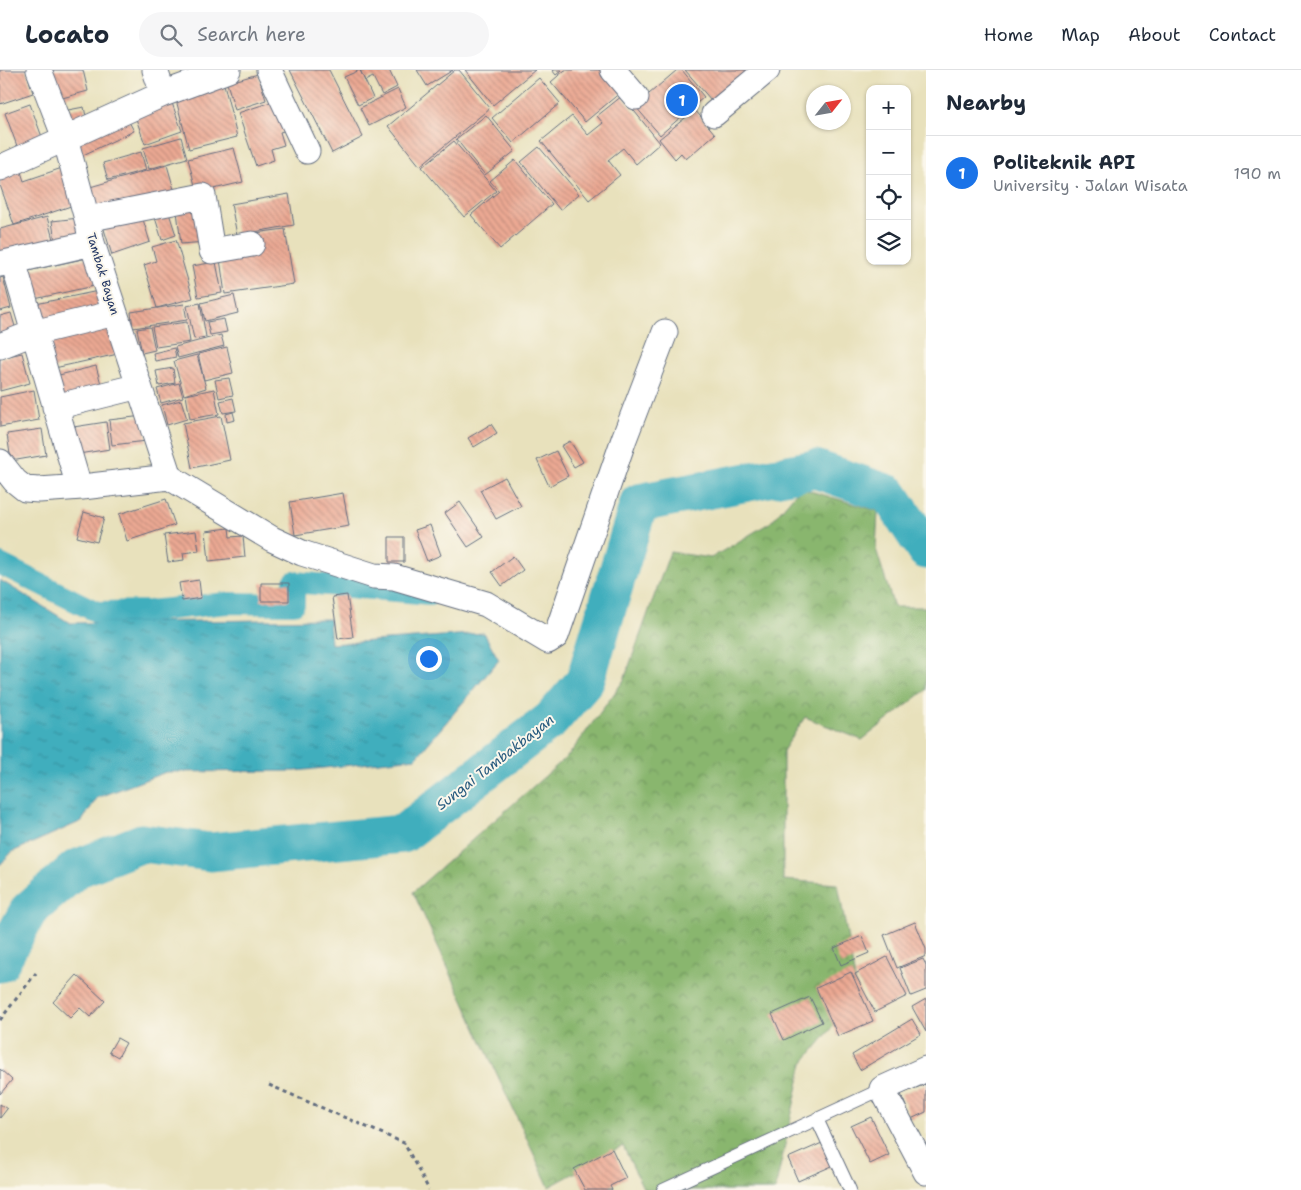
<!DOCTYPE html>
<html lang="en">
<head>
<meta charset="utf-8">
<style>
	:root { --surface:#fff; --page:#f6f6f7; --text:#1f2937; --muted:#747a83; --line:#e0e1e3; --accent:#1a73e8 }
	body { margin:0; font-family:"Shantell Sans",sans-serif; background:var(--page); color:var(--text) }
	.controls { position:absolute; right:15px; top:15px; display:grid; overflow:hidden; border-radius:10px; box-shadow:0 1px 4px #0004 }
	.controls button { width:45px; height:45px; display:grid; place-items:center; padding:0; border:0; border-bottom:1px solid var(--line); background:var(--surface); color:var(--text); font:25px sans-serif }
	.compass { position:absolute; left:806px; top:15px; width:45px; height:45px; border-radius:50%; background:var(--surface); box-shadow:0 1px 4px #0004; rotate:59deg }
	.you { position:absolute; left:428px; top:588px; width:18px; height:18px; margin:-12px; border:4px solid #fff; border-radius:50%; background:#1a73e8; box-shadow:0 0 0 8px #1a73e833 }
	.badge { display:grid; place-items:center; width:32px; height:32px; border-radius:50%; background:var(--accent); color:#fff; font-size:16px; font-weight:700 }
	.pin { position:absolute; translate:-50% -50%; border:2px solid #fff; box-shadow:0 1px 5px #0006 }
	.list { margin:0; padding:0; list-style:none }
	h2 { display:flex; justify-content:space-between; align-items:center; height:65px; margin:0; padding:0 20px; font-size:21px }
	h2 small { font-size:16px; font-weight:400; color:var(--muted) }
	.list li { display:grid; grid-template-columns:32px 1fr auto; gap:15px; align-items:center; box-sizing:border-box; height:75px; padding:0 20px; border-top:1px solid var(--line) }
	.list b { display:block; font-size:19px; white-space:nowrap }
	.list p { margin:0; font-size:16px; white-space:nowrap; color:var(--muted) }
	.list em { font-size:16px; font-style:normal; color:var(--muted) }
	.icon { flex:none; width:28px; height:28px; fill:none; stroke:currentColor; stroke-width:2; stroke-linecap:round; stroke-linejoin:round }
	.map { position:relative; flex:none; width:926px; height:1120px; overflow:hidden }
	header { display:flex; align-items:center; gap:30px; box-sizing:border-box; height:70px; padding:0 25px; background:var(--surface); border-bottom:1px solid var(--line) }
	header strong { font-size:24px }
	nav { display:flex; gap:28px; margin-inline-start:auto; font-size:18px }
	.search { width:350px; height:45px; background:var(--page); display:flex; align-items:center; gap:12px; box-sizing:border-box; padding:0 18px; border-radius:28px; color:var(--muted); font-size:19px }
	main { display:flex }
	aside { flex:1; background:var(--surface) }
	.map>svg:first-child { display:block }
</style>
</head>
<body>
<header>
<strong>Locato</strong>
<div class="search"><svg class="icon" aria-label="search" viewBox="0 0 24 24"><circle cx="10" cy="10" r="6"/><path d="M15 15l6 6"/></svg>Search here</div>
<nav><a>Home</a><a>Map</a><a>About</a><a>Contact</a></nav>
</header>
<main>
<div class="map">
<svg width="926" height="1120" viewBox="0 0 926 1120">
	<defs>
		<pattern id="forest-crowns" width="20" height="18" patternUnits="userSpaceOnUse" patternTransform="scale(1.25)"><rect width="20" height="18" fill="#89b66e"/><path d="M2 6a3 3 0 1 1 6 0M12 15a3 3 0 1 1 6 0" fill="none" stroke="#6f945e"/></pattern>
		<pattern id="water-ripples" width="26" height="14" patternUnits="userSpaceOnUse" patternTransform="scale(1.25)"><rect width="26" height="14" fill="#40aebd"/><path d="M2 4q2-2 4 0t4 0M15 11q2-2 4 0t4 0" fill="none" stroke="#358e9d"/></pattern>
		<pattern id="building-back-hatch" width="6" height="6" patternUnits="userSpaceOnUse" patternTransform="scale(1.25)"><rect width="6" height="6" fill="#eca993"/><path d="M-1 5l2 2M0 0l6 6M5-1l2 2" fill="none" stroke="#be8a7b"/></pattern>
	</defs>
	<rect width="100%" height="100%" fill="#fbf7ec"/>
	<filter id="ink" filterUnits="userSpaceOnUse"><feTurbulence type="fractalNoise" baseFrequency=".02" numOctaves="2"/><feDisplacementMap in="SourceGraphic" scale="10" xChannelSelector="R" yChannelSelector="G"/><feConvolveMatrix kernelMatrix="1 2 1 2 8 2 1 2 1" color-interpolation-filters="sRGB"/></filter>
	<filter id="wash" filterUnits="userSpaceOnUse"><feTurbulence type="fractalNoise" baseFrequency=".0096" numOctaves="4" result="noise"/><feDisplacementMap in="SourceGraphic" scale="20" xChannelSelector="R" yChannelSelector="G"/><feGaussianBlur stdDeviation="1.12" result="paint"/><feColorMatrix in="noise" values="0 0 0 0 0 0 0 0 0 0 0 0 0 0 0 0 0 1.4 0 .05"/><feComposite in="paint" operator="in"/></filter>
	<g filter="url(#wash)">
		<rect width="100%" height="100%" fill="#e8e1bc"/>
		<path fill="url(#forest-crowns)" stroke="#527266" d="M800 418 878 441 876 479 894 537H926V620L862 670 805 647 783 681V810L838 814 858 926 803 993 775 1120H644L623 1076 549 1117 413 822 569 685 624 610 670 482 711 488 771 452Z"/>
		<path fill="url(#water-ripples)" stroke="#2e6e8e" d="M0 510 70 553 329 549 331 574 484 563 499 590 416 688 296 701 166 702 97 728 82 751 12 782 0 795Z"/>
		<g fill="none" stroke-linecap="round" stroke-linejoin="round">
			<path stroke="#40aebd" stroke-width="22" d="M0 494 97 542 150 541 227 533 294 534V512L430 524"/>
			<path stroke="#40aebd" stroke-width="39" d="M0 893 29 840 76 799 142 773 210 782 403 764 551 650 585 611 639 433 815 399 889 424 926 480"/>
		</g>
		<g id="blocks">
			<path fill="url(#building-back-hatch)" d="M0 0H26L33 23 0 34Z
				M48 0H83L88 21 55 30Z
				M290 0H329L363 67 332 83Z
				M360 0H389L397 17 382 25 373 7 365 11Z
				M360 0 373 28 358 35 344 7Z
				M417 0H453L427 16Z
				M455 0H459L490 38 420 96 388 56Z
				M465 0H535L493 35Z
				M552 0H562L556 5Z
				M565 0H613L627 17 585 52 551 12Z
				M677 0H682L704 27 660 65 635 36Z
				M685 0H761L718 38Z
				M258 4 266 30 235 40 227 13Z
				M539 8 560 33 513 73 492 48Z
				M224 14 237 67 189 79 175 26Z
				M398 19 406 37 369 56 360 38Z
				M622 26 660 73 636 94 623 78 608 90 620 105 589 130 541 71 572 46 588 65 603 53 597 46Z
				M277 30 287 60 280 62 284 75 271 79 274 90 256 96 238 43Z
				M172 33 182 61 145 74 135 46Z
				M30 34 42 67 17 76 5 43Z
				M84 37 88 56 67 61 63 41Z
				M695 40 715 64 686 89 681 83 675 89 659 69Z
				M486 45 515 81 485 105 456 69Z
				M127 48 134 61 83 85 77 71Z
				M181 67 187 88 149 99 143 78Z
				M454 71 496 121 464 147 422 97Z
				M539 77 579 124 560 140 521 92Z
				M234 78 243 112 197 123 188 89Z
				M141 82 146 100 108 110 103 93Z
				M515 90 552 134 500 179 471 145 499 121 490 111Z
				M167 95 175 123 98 145 90 117Z
				M19 96 24 111 62 98 74 135 14 155 0 115V102Z
				M289 124 294 155 237 165 231 134Z
				M201 131 206 172 181 174 176 133Z
				M167 137 176 165 162 170 153 141Z
				M141 143 150 172 112 185 103 156Z
				M47 147 54 173 0 184V159Z
				M79 148 82 168 55 172 52 151Z
				M285 159 294 214 225 224 220 189 255 163Z
				M176 170 193 228 157 238 144 195 156 191 152 177Z
				M92 187 98 215 30 230 23 202Z
				M216 192 222 223 198 227 192 196Z
				M3 207 11 238 0 241V208Z
				M103 220 108 243 35 259 31 235Z
				M234 225 238 243 205 251 201 233Z
				M200 233 206 267 194 269 187 236Z
				M184 234 187 250 133 258 131 242Z
				M11 243 16 260 0 264V246Z
				M224 249 227 262 210 265 207 252Z
				M187 252 190 272 156 277 152 257Z
				M111 254 118 284 50 299 43 269Z
				M150 257 155 280 142 283 137 259Z
				M221 265 224 276 178 288 175 277Z
				M227 277 233 303 204 310 198 284Z
				M174 278 176 287 155 291 153 283Z
				M22 283 30 313 0 321V288Z
				M197 285 206 318 184 325 174 291Z
				M96 296 103 321 61 332 55 306Z
				M173 298 175 313 159 316 156 301Z
				M229 308 233 325 219 328 215 310Z
				M179 313 183 327 161 333 157 319Z
				M214 319 219 344 190 349 186 325Z
				M34 320 39 350 0 357V327Z
				M233 328 236 341 223 343 220 331Z
				M181 330 187 349 167 355 162 335Z
				M233 342 235 350 227 352 226 344Z
				M143 346 147 371 112 375 109 350Z
				M221 346 230 390 192 398 183 353Z
				M106 352 110 379 72 385 67 358Z
				M491 354 497 363 474 377 468 368Z
				M42 359 46 385 11 391 7 364Z
				M570 371 583 392 574 397 561 376Z
				M556 381 568 406 549 416 537 390Z
				M505 407 521 436 496 449 480 420Z
				M343 423 349 456 295 465 290 432Z
				M166 429 175 455 127 471 119 444Z
				M460 432 484 467 468 477 445 443Z
				M84 442 104 448 97 472 77 467Z
				M430 455 441 485 427 491 415 460Z
				M229 458 230 467 243 466 245 487 209 491 206 461Z
				M196 461 199 481 183 483 184 490 168 492 164 465Z
				M389 467H404V492H389Z
				M513 486 523 500 502 516 492 502Z
				M199 510 201 528 182 531 179 513Z
				M261 513H289V531H261Z
				M347 525 353 567 338 569 332 527Z
				M915 852 926 879V886L897 898 884 865Z
				M862 866 869 883 841 895 834 878Z
				M887 887 907 926 875 942 855 904Z
				M923 889 926 895V920L911 926 900 898Z
				M851 902 873 951 838 966 816 918Z
				M77 905 105 931 90 947 80 938 70 948 53 932Z
				M810 927 822 952 784 970 772 944Z
				M926 929V962L912 937Z
				M912 949 921 964 860 1000 852 985Z
				M117 968 126 973 118 987 109 982Z
				M0 999 12 1010 0 1024Z
				M926 1014V1042L911 1049 901 1024Z
				M0 1034 7 1039 0 1048Z
				M871 1047 889 1085 870 1094 851 1056Z
				M822 1073 832 1096 798 1111 788 1088Z
				M612 1079 626 1108 610 1116 612 1120H585L574 1099Z"/>
		</g>
	</g>
	<g filter="url(#ink)">
		<use href="#blocks" fill-opacity="0" stroke="#636d7f" stroke-width="1"/>
		<g fill="none" stroke-linecap="round" stroke-linejoin="round">
			<defs>
				<path id="lane" d="M817 1049 850 1120
					M663 1120 882 1019"/>
				<path id="street" d="M39 0 65 68 87 149 92 173 169 407
					M155 0 163 24
					M269 0 307 81
					M613 0 636 27
					M714 44 767 0
					M0 98 163 24 228 0
					M87 149 203 126 212 181 252 174
					M13 191 79 417
					M0 194 92 173
					M0 276 33 263 115 243
					M55 337 139 316
					M0 392 15 411 25 419 39 420 82 417 169 407 272 469 302 483 374 506 394 507 486 534 548 571 556 566 624 369 665 262
					M926 999 882 1019 926 1102"/>
			</defs>
			<use href="#lane" stroke="#636d7f" stroke-width="14"/>
			<use href="#street" stroke="#636d7f" stroke-width="27"/>
			<path stroke="#636d7f" stroke-width="3" stroke-dasharray="4 4" stroke-linecap="butt" d="M0 950 36 903
				M269 1015 404 1073 429 1120"/>
			<use href="#lane" stroke="#fff" stroke-width="12"/>
			<use href="#street" stroke="#fff" stroke-width="25"/>
		</g>
	</g>
	<g text-anchor="middle" stroke-width="4" stroke-linejoin="round" paint-order="stroke">
		<g font-size="12" fill="#1b2f5e" stroke="#fbf7ec">
			<text transform="translate(103 204) rotate(73)" y="4">Tambak Bayan</text>
		</g>
		<g font-size="14" font-style="italic" fill="#285b7f" stroke="#fbf7ec">
			<text transform="translate(495 692) rotate(-38)" y="5">Sungai Tambakbayan</text>
		</g>
	</g>
</svg>
<div class="controls">
<button>+</button>
<button>−</button>
<button><svg class="icon" aria-label="locate" viewBox="0 0 24 24"><circle cx="12" cy="12" r="6"/><path d="M12 2v4M12 18v4M2 12h4M18 12h4"/></svg></button>
<button><svg class="icon" aria-label="layers" viewBox="0 0 24 24"><path d="M12 4l9 5-9 5-9-5zM3 14l9 5 9-5"/></svg></button>
</div>
<svg class="compass" viewBox="-18 -18 36 36"><path d="M0-13l5 13h-10z" fill="#e53935"/><path d="M0 13l5-13h-10z" fill="#747a83"/></svg>
<div class="you"></div>
<div class="pin badge" style="left:682px;top:30px">1</div>
</div>
<aside>
<h2>Nearby<small></small></h2>
<ul class="list">
<li><span class="badge">1</span><div><b>Politeknik API</b><p>University · Jalan Wisata</p></div><em>190 m</em></li>
</ul>
</aside>
</main>
</body>
</html>
